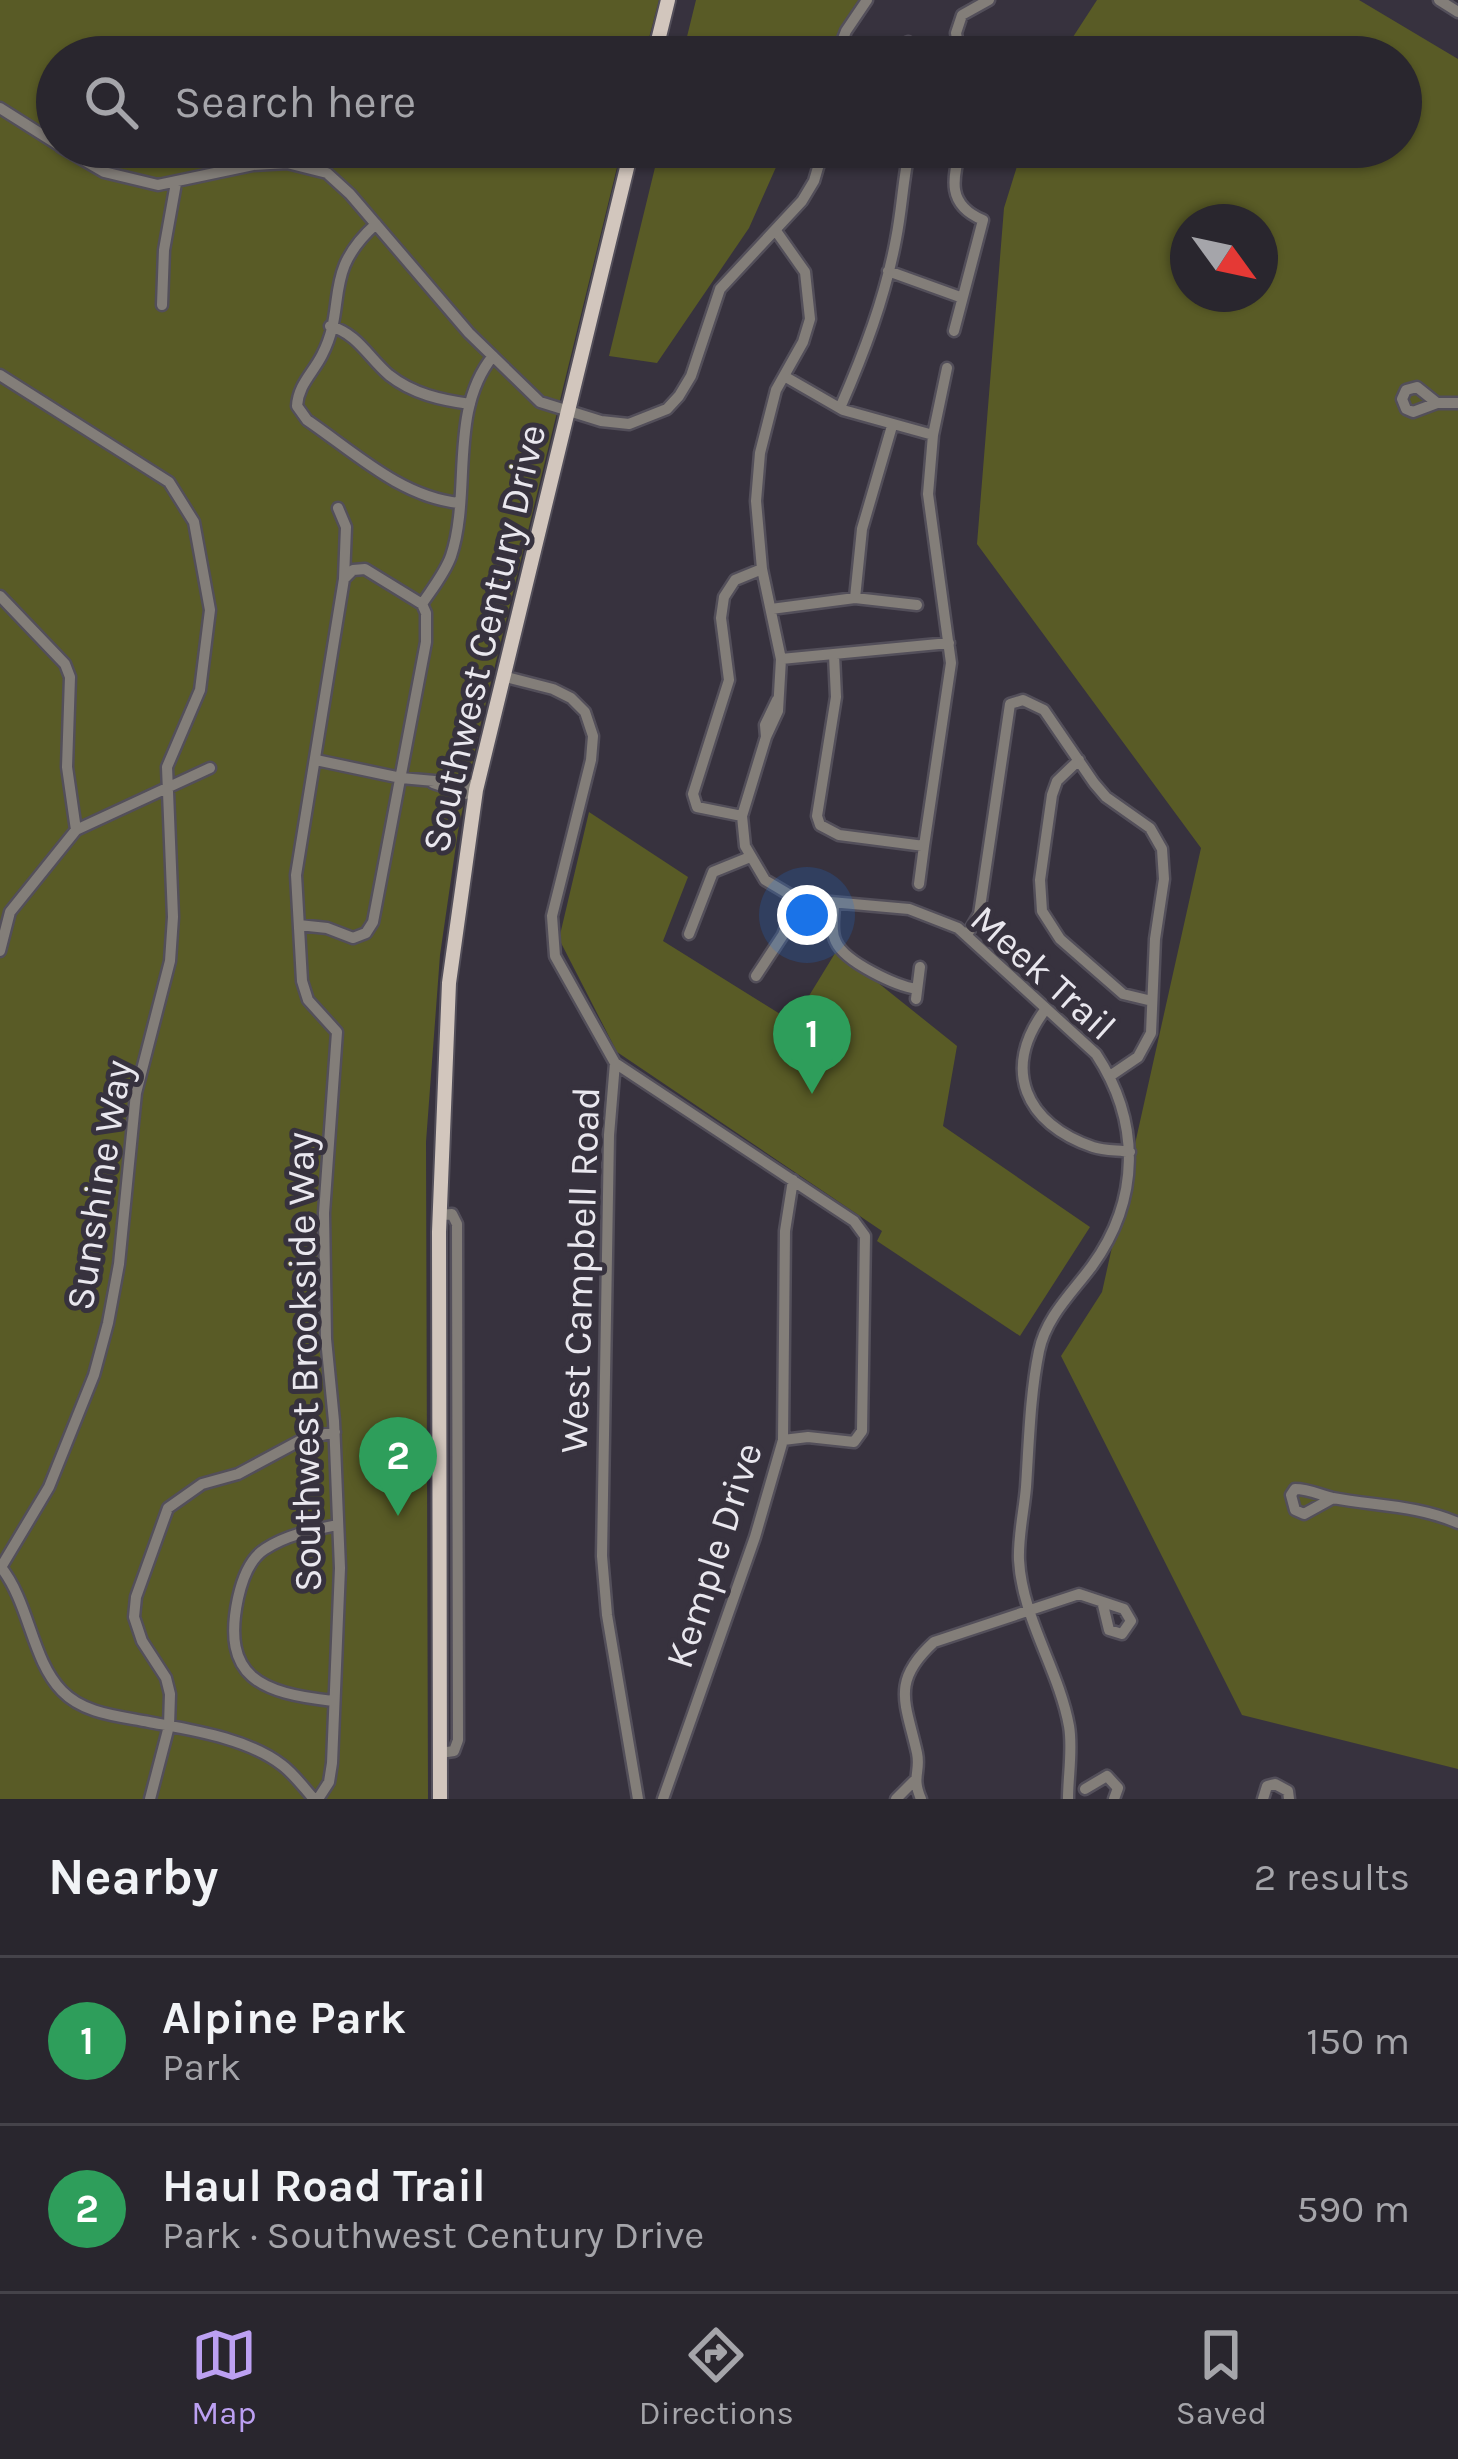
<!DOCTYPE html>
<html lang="en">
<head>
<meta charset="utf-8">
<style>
	:root { --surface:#29262e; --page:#312e36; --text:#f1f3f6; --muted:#a5a5aa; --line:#45434a; --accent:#bca0f2 }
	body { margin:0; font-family:Karla,sans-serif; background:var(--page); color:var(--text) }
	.compass { position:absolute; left:1170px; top:204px; width:108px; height:108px; border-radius:50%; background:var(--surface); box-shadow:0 3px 9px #0004; rotate:123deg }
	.you { position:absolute; left:807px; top:915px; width:42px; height:42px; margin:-30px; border:9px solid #fff; border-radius:50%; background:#1a73e8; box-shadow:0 0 0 18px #1a73e833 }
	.badge { display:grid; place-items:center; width:78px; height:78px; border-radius:50%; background:var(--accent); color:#fff; font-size:39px; font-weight:700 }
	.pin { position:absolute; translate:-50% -99px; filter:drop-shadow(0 3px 6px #0008) }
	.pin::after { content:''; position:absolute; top:63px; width:42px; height:36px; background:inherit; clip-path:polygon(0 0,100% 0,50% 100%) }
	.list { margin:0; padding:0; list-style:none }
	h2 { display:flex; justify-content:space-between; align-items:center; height:156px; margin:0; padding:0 48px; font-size:51px }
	h2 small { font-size:39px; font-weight:400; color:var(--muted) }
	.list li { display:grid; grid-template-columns:78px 1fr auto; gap:36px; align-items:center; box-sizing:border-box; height:168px; padding:0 48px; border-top:3px solid var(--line) }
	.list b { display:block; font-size:45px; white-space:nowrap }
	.list p { margin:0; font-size:39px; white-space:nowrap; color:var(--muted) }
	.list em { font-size:39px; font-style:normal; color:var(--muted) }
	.icon { flex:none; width:66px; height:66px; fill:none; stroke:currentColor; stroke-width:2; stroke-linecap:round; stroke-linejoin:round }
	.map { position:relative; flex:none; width:1458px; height:1799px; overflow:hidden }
	.search { position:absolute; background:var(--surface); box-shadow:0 3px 9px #0004; left:36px; right:36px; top:36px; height:132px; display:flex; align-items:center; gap:30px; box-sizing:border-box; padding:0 42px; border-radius:66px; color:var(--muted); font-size:45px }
	.sheet { height:492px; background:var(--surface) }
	nav { display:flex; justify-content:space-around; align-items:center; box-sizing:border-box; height:168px; border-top:3px solid var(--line); background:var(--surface); font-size:33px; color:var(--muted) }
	nav a { display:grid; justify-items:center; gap:6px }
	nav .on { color:var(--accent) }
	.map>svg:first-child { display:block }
</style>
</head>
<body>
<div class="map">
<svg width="1458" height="1799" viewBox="0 0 1458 1799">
	<rect width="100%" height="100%" fill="#37323e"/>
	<path fill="#595b26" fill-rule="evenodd" d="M0 0H659L644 57H57V147H622L480 727 458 831 440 955 426 1142 428 1799H0Z
		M696 0H860L829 57H682Z
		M1097 0H1359L1458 59V1769L1242 1715 1061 1356 1102 1292 1201 848 977 544 1004 208 1023 147H1401V57H1060ZM1188 222H1260V294H1188Z
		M660 147H785L749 228 657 363 609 356Z
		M589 812 688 877 663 941 793 1022 837 950 957 1046 943 1126 1090 1227 1020 1336 877 1241 882 1231 617 1052 559 939Z"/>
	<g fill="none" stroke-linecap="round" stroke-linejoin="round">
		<defs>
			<path id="minor" d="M1439 0 1458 12
				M908 42 911 57
				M836 57 846 31 867 0
				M960 57 956 33 962 15 989 0
				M0 108 57 144
				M61 147 104 172 158 185 253 165 287 163 327 173 350 194 469 333 540 402 601 421 629 424 667 409 679 396 691 376 720 289 802 201 814 181 824 147
				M376 224C321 273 348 305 322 355 313 373 298 385 297 406L307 420C354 452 401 497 459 503
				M776 231 805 272 810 319 803 342 776 390 760 453 756 501 762 569 781 659 778 711 766 737 742 816 745 846 765 880 797 899 909 909 958 928 1096 1054C1141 1122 1140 1200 1092 1266 1072 1293 1046 1317 1039 1351 1030 1395 1029 1442 1026 1487 1024 1511 1018 1536 1019 1560 1022 1618 1059 1670 1069 1726 1073 1749 1068 1776 1068 1799
				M888 271 960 297
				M162 305 164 250 176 183
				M330 326C358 334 368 357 389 375 413 394 441 400 470 404
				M954 331 983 220C947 205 952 180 961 147
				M0 375 169 482 194 522 210 610 200 690 167 767 173 917 170 961 136 1093 119 1264 108 1323 94 1375 49 1487 0 1569
				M784 376 843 410 933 435
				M1437 403 1417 387 1406 390 1402 399 1406 409 1413 412 1437 403H1458
				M840 408C864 353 885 298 896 239 902 209 903 178 910 147
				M0 596 65 664 70 677 67 767 76 830
				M855 598 862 529 892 426
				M422 604C432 589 445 573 451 556 472 493 448 411 493 356
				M771 609 855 598 917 605
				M834 655 836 697 817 816 820 825 839 835 924 846 951 663 928 494 933 435 947 368
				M781 659 949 643
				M502 676 553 689 571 698 585 712 593 736 591 760 552 916 555 956 615 1063 609 1135 602 1556 607 1615 638 1799
				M766 737 765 725 777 700
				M316 760 401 778 468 784 476 790
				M1079 760 1057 781 1052 795 1040 880 1042 911 1060 939 1123 994 1152 1001
				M433 783 465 794 476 790
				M742 816 697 807 693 794 729 680 721 618 724 597 735 580 762 569
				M919 884 924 846
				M834 904C834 916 830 931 836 942 845 962 896 986 917 989
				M299 925 327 928 353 938 366 933 373 922 426 642V613L422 604 365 569 353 570 344 579
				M689 934 713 872 750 857
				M967 935 979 914 1010 704 1023 700 1044 710 1094 783 1106 797 1150 828 1162 849 1164 879 1155 939 1151 1033 1138 1057 1110 1076
				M0 951 10 912 76 830 210 768
				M756 976 783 935 797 899
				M916 999 920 967
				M1045 1010C1001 1069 1025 1124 1093 1147 1105 1151 1118 1150 1130 1152
				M615 1063 854 1221 865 1236 862 1431 854 1442 808 1437 783 1440
				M439 1215 452 1214 457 1224 458 1740 454 1751 440 1753
				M1333 1498 1304 1514 1295 1510 1291 1495 1295 1489C1309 1489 1320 1495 1333 1498 1375 1506 1417 1505 1458 1523
				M0 1566C30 1603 31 1659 62 1691 84 1714 119 1716 149 1722 191 1730 247 1738 282 1765 294 1774 304 1788 314 1799
				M333 1701C261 1693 221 1678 238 1598 242 1580 249 1559 265 1549 286 1535 312 1530 337 1525
				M1085 1789 1107 1776 1118 1788 1114 1799
				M150 1799 169 1726 170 1694 166 1678 142 1641 134 1617 136 1597 168 1508 202 1484 238 1474 303 1439 335 1432
				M318 1799 329 1782 332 1763 340 1568 334 1421 326 1339 324 1213 337 1032 308 1000 302 981 296 875 344 579 346 527 338 508
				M663 1799 755 1537 783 1440 785 1231 793 1180
				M896 1799 914 1781
				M921 1799C911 1776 921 1772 917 1753 906 1703 890 1682 934 1642L1079 1594 1124 1609 1131 1621 1122 1634 1109 1630 1103 1605
				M1263 1799 1267 1786 1275 1784 1288 1791 1289 1799"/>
			<path id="major" d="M654 57 668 0
				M440 1799 439 1232 449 983 476 790 632 147"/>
		</defs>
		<use href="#minor" stroke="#534f5a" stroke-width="15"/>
		<use href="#major" stroke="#534f5a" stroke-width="18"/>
		<use href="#minor" stroke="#837e79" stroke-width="10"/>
		<use href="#major" stroke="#d2c6bd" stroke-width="14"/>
	</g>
	<g text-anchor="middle" stroke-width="10" stroke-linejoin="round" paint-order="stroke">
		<g font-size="39" fill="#e9e7ee" stroke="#37323e">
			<text transform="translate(483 638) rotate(-77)" y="14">Southwest Century Drive</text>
			<text transform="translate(1044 972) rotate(42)" y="14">Meek Trail</text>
			<text transform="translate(98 1185) rotate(-81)" y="14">Sunshine Way</text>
			<text transform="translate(579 1270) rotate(-88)" y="14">West Campbell Road</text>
			<text transform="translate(303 1362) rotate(-91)" y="14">Southwest Brookside Way</text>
			<text transform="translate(713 1555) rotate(-72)" y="14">Kemple Drive</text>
		</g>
	</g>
</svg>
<svg class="compass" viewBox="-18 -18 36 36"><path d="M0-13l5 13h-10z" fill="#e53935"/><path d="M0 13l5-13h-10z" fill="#a5a5aa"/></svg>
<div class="you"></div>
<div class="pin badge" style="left:812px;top:1094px;background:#2e9e5b">1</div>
<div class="pin badge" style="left:398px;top:1516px;background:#2e9e5b">2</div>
<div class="search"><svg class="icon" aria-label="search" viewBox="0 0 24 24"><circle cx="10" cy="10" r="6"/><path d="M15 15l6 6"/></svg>Search here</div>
</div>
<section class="sheet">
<h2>Nearby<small>2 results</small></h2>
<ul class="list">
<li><span class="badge" style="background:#2e9e5b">1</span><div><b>Alpine Park</b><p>Park</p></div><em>150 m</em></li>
<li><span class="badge" style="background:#2e9e5b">2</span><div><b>Haul Road Trail</b><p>Park · Southwest Century Drive</p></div><em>590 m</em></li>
</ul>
</section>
<nav>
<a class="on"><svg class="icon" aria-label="map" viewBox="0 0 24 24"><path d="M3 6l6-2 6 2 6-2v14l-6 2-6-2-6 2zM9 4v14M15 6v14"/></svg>Map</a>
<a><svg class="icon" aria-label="directions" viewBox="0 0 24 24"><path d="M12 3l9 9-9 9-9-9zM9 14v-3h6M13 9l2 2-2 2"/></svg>Directions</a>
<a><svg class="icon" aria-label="saved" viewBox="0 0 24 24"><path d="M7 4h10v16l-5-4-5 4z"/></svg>Saved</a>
</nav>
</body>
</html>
